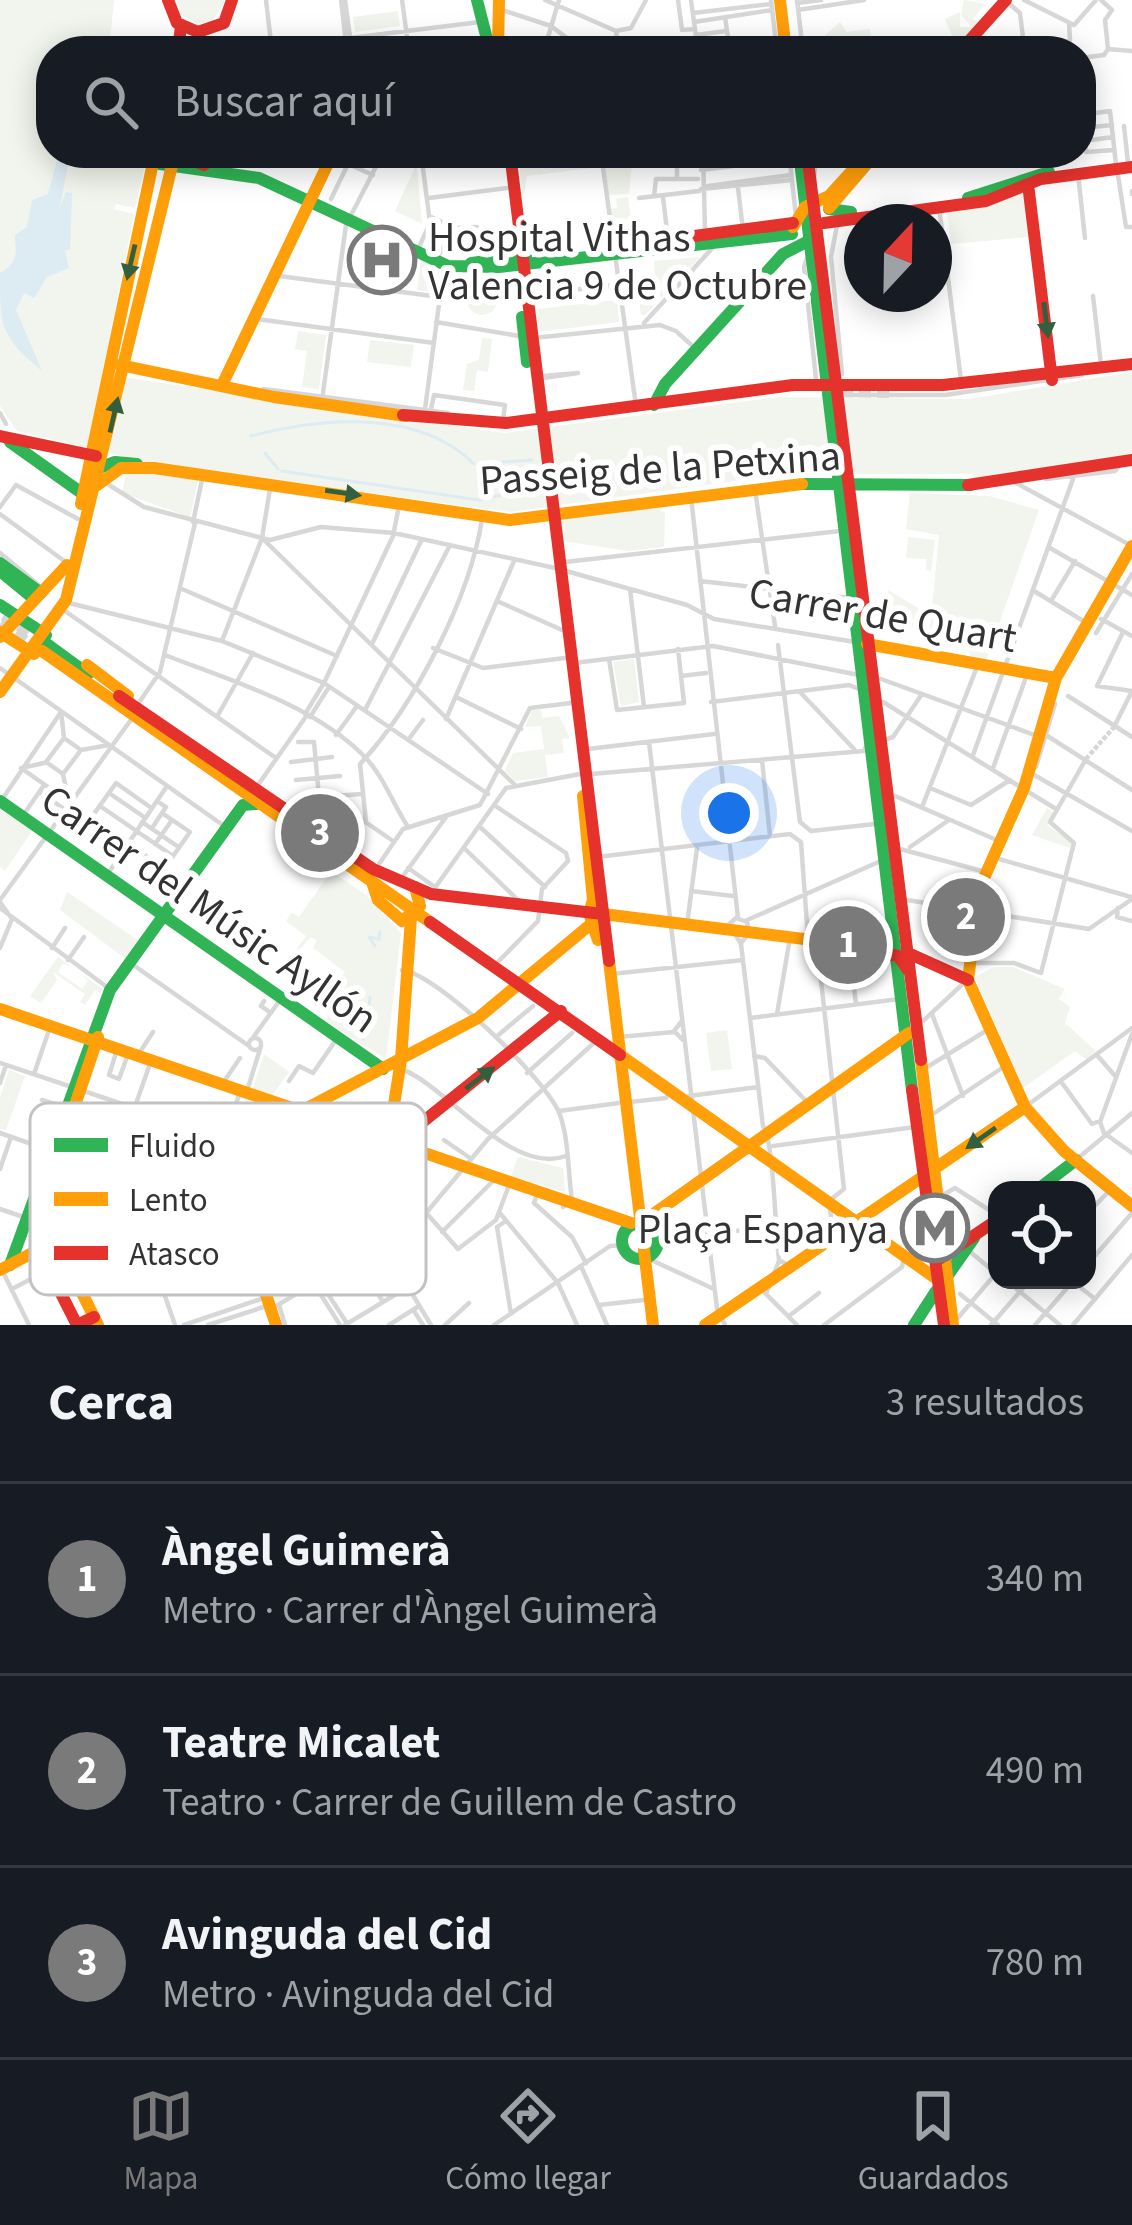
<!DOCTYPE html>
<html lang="es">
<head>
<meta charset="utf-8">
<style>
	:root { --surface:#171b24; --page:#242831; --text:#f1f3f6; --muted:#9ea1a6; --line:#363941; --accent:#7a7a7a }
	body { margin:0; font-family:"Source Sans 3",sans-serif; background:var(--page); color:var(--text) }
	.controls { position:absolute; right:36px; bottom:36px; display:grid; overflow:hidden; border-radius:24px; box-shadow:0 6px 30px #0003 }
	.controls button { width:108px; height:108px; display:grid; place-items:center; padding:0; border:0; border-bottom:3px solid var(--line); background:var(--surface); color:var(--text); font:60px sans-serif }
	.compass { position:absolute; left:844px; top:204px; width:108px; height:108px; border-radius:50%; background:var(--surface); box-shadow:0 6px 30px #0003; rotate:22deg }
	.you { position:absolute; left:729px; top:813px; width:42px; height:42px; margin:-30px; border:9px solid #fff; border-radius:50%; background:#1a73e8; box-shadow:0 0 0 18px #1a73e833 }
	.badge { display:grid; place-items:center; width:78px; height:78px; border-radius:50%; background:var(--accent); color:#fff; font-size:39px; font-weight:700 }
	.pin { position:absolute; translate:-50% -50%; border:6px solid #fff; box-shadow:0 3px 12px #0006 }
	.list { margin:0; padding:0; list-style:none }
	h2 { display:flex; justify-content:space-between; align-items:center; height:156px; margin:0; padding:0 48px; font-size:51px }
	h2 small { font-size:39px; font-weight:400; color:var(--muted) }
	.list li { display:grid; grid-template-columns:78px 1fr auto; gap:36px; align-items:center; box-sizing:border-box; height:192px; padding:0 48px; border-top:3px solid var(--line) }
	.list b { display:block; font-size:45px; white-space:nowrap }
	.list p { margin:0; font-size:39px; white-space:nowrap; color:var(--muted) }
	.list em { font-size:39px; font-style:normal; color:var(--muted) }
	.icon { flex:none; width:66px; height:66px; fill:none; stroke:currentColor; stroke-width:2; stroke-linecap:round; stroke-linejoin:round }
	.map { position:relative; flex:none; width:1132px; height:1325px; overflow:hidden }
	.search { position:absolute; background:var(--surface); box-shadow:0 6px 30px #0003; left:36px; right:36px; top:36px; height:132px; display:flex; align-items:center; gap:30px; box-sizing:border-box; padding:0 42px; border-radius:48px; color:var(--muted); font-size:45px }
	.sheet { height:732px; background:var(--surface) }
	nav { display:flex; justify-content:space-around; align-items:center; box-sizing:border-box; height:168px; border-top:3px solid var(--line); background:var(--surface); font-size:33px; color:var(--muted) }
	nav a { display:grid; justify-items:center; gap:6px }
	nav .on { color:var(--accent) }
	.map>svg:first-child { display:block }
</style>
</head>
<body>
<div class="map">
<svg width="1132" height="1325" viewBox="0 0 1132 1325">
	<rect width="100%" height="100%" fill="#fff"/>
	<path fill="#f1f5ed" d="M0 0H114L109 51H51V153H148L135 208 116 204 114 209 134 214 102 374 504 433 777 397 969 399 1132 372V456L974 479 973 474H786L510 512 151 463 17 431 0 406Z
		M176 0H224V3L213 20 199 24 181 15Z
		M964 0 986 4 972 19 979 22 957 47 945 19 960 12V27H972L961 15Z
		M398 11 400 26 355 32 353 17Z
		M840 22 847 32 870 29 871 39 849 41 848 51H811L810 41H819Z
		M518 153H539L543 172 544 162 558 160 562 169 561 157H565L567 169 585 159 586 167 597 166V153L601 167 527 176 523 200Z
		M603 153H633L629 194 608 195Z
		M415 167H417L422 224 395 211Z
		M1024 192 1029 237 951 244 947 212 989 206Z
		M628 197 633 237 617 240 609 209 617 208 616 199Z
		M700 257 645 315H641L637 281 655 279 654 261Z
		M421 260 440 268 437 293 417 290Z
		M467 300a15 15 0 1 1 30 0a15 15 0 1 1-30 0Z
		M617 300 619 322 539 332 537 309Z
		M298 331 326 335 319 389 302 387 307 351 295 349Z
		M482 338 492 339 488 372 477 370 474 391 463 390 467 364 479 360Z
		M370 340 414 345 411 367 367 362Z
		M127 469 198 480 190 517 122 493Z
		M910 493 989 496 1039 510 986 661 972 658 966 646 929 639 939 535 906 529Z
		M665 503 660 511 665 512 664 547 628 551 563 541 561 519Z
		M908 537 935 540 931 571 926 570V559L906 558Z
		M888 590 918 608 923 623 893 629Z
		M634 659 639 702 621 706 613 662Z
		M532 710H541L542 718 559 716 570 738 562 739 564 753 545 755 548 777 515 781 505 771 513 753 544 749 541 726 525 727Z
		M0 808 32 831 5 871 0 867Z
		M1047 808 1053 812 1047 825 1072 842 1070 848 1032 835Z
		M325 867 366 895 401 933 386 1059 327 1022 328 996 345 972 313 948 317 940 311 937 286 964 306 936 286 921 292 913 299 917 327 877 321 872Z
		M67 892 139 941 126 959 60 910Z
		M58 957 72 967 63 963 58 972 82 989 88 981 81 974 103 989 100 993 95 990 85 1005 80 1002 85 994 53 972 57 980 41 1003 30 996Z
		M994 967H1013L1065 989 1059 999 1070 1007 1065 1023 1096 1051 1086 1059 1075 1051 1023 1088 975 977Z
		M727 1030 732 1069 711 1071 706 1033Z
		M264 1054 289 1072 272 1096 253 1088Z
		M9 1070 25 1076 6 1130 0 1128V1097Z
		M518 1157 563 1168 565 1192 511 1176Z
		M296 1213 337 1265 275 1303 252 1234Z"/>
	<path fill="#ddebf3" d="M59 153 66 159 70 154 60 207 66 192 72 193 70 249 65 251 69 268 47 277 34 298 24 293 16 310 42 371C0 335 0 328 0 273 21 262 15 248 15 235L27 227 32 200 48 194Z"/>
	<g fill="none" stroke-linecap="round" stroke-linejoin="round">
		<path stroke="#ddebf3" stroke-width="3" d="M251 436C321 418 418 408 474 464
			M265 453 278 469
			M503 462 532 460
			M282 471 479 500 519 491
			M522 489 534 479
			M375 946 369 937 379 939 380 932
			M368 1018 370 997
			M363 1039 368 1021"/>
		<path stroke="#d6d6d6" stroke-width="4.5" stroke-dasharray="4.5 2" stroke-linecap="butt" d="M1086 759 1114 727"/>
		<path stroke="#d6d6d6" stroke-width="12" stroke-dasharray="12 6" stroke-linecap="butt" d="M841 391 893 392
			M4 615 46 643
			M0 624 39 650"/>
		<path stroke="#d7d7d7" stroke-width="4.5" d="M266 0 272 51
			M341 0 347 51
			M345 0 352 51
			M402 0 409 51
			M545 0 616 31
			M678 0 682 30 695 29
			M691 0 698 51
			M771 0 777 51
			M797 0 803 51
			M1024 0 1074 25 1096 0
			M1101 0 1112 10 1105 20 1108 49
			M1007 2 1020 13 1024 46 1070 40 1069 23
			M797 3 821 0
			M499 9 551 26 584 51
			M798 10 864 0
			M693 13 771 4
			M725 17 730 51
			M694 22 772 10
			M616 31 631 28 646 0
			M616 31 619 51
			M696 35 726 31
			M617 41H644L645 51
			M698 48 728 44
			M1108 49 1132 51
			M244 51 480 22
			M544 51 559 0
			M1081 58 1104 55 1108 49
			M1124 126 1128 163
			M1083 128 1112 125
			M1084 141 1113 137
			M1114 150 1086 152 1081 115 1110 111 1116 164
			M356 153 378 163
			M601 153 636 406
			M703 153 705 231
			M789 153 796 217
			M1117 169 1126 227H1132
			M701 170 789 159
			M1078 174 1085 238
			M677 177V153
			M814 180 816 153
			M708 186 791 175
			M738 188 743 230
			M701 189 792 180
			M1132 191V194
			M654 196 656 179H698
			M663 197 668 239
			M429 198 507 188
			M639 198 699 191
			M331 199 348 164 373 175
			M939 207 961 380
			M431 217 455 228 477 227 482 262
			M838 220 831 257 842 374
			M419 247 430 223 421 153
			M808 255 804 267 816 379
			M438 256 455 228
			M279 276 440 297
			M532 295 621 284
			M1093 296 1101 365
			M257 319 434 343
			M436 322 519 336
			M644 323 717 243
			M678 333 696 349
			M533 338 660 325 676 331
			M543 376 578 373 543 378
			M263 389 448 413
			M323 393 346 225 383 153
			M843 395H945L1082 375
			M425 409 444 267
			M431 409 434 395 505 405 503 420
			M0 413 6 424
			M1046 479 1115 471 1121 464
			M106 483 144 507 270 540 321 527 394 533 555 568
			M1016 483 1132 546
			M755 490 775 626
			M691 497 738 918
			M399 506 393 536 324 683 488 794
			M0 507 16 485 78 519
			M0 514 67 563
			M193 522 202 480
			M262 538 515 785
			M1050 548 1132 595
			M0 553 41 587
			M565 562 840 531
			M566 571 687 605 714 619 855 642
			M700 581 850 598
			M182 589 337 656
			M630 589 644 707
			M1034 591 1085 622
			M497 601 562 630
			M1051 601 1075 561
			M65 602 222 641 324 683 305 714
			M65 611 276 758
			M1101 619 1132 636
			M1123 632 1097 686 1132 691
			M1096 633 1132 574
			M222 641 262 538 270 489
			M372 644 421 541
			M778 645 800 822 811 831 875 824
			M433 648 483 668 565 658
			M165 655C231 681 312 704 364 756 383 775 393 804 408 827
			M609 659 617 710 684 703 678 649
			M574 663 713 646 859 675
			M0 668 227 828
			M681 676 706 673
			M881 679 1040 737
			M800 692 854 749
			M1068 696 1132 737
			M456 697 521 729
			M711 702 849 685 859 689
			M883 702 1056 809
			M138 704 160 672 195 523
			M1055 704 1036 767 1029 772 1132 831
			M365 710 449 547
			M61 711 64 738 46 762 63 774 81 750 64 738
			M218 715 253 653
			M310 717 329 687
			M446 719 514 561
			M1114 727 1132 691
			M336 735 357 706
			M1046 735 1132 790
			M408 740 423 720
			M884 740 893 737 922 694
			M298 742H314L319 797 362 794
			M649 742 708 1235 717 1308 725 1325
			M588 749 714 734
			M81 750 109 745
			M973 755 1073 479 1067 471
			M762 760 770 836
			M291 762 332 757
			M21 768 183 882
			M21 768 44 763
			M993 768 1028 672
			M63 774 68 798
			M591 774 864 751 867 743
			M296 780 340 776
			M258 785 307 715
			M930 788 971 805 1010 780
			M40 792 64 809
			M109 793 144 817
			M895 796 999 841
			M329 797 393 841
			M1 801 61 712
			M480 805 530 708 571 703
			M494 805 566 853 568 861
			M100 806 173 856
			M922 807 977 667
			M26 811 44 785
			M162 813 190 832 164 869
			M91 818 116 783 150 807
			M142 822 177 846
			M366 822 360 764C414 706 470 598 482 519
			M479 826 545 887
			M152 828 166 807 157 801
			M155 844 172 820
			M910 847 949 820
			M464 848 519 901
			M900 849 986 872
			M597 857 790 834 801 842 808 938
			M992 857 1131 897
			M379 864 403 829 480 805
			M408 868 435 887
			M107 875 167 786
			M403 876 446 817
			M691 891 733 896
			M432 892 506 788 580 774
			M0 900 133 717
			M907 900 1089 929 1132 899
			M0 902 12 919
			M0 908 111 990
			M1118 908 1117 917 1132 921
			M745 921 883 860
			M687 925 697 848
			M727 926 736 918 747 922 749 933 741 943
			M735 934 741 944 763 1126C774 1141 775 1231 779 1260L788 1265
			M817 944 844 1189 829 1201 833 1233
			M0 948 12 919
			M52 948 65 928
			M849 948 856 1004
			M68 960 84 937
			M129 962 249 1046
			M970 963H1014L1041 973 1074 843 1050 822 1086 759
			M495 965 538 921 542 889 568 861
			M402 970C438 974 548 1081 560 1115 569 1140 568 1174 572 1200L563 1207
			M611 974 743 960
			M264 1001 261 1006 271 1013
			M777 1014 790 938
			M932 1014 963 1096
			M750 1018 899 999
			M923 1021 967 980
			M681 1022 674 1031 683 1040
			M496 1037 533 1006
			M618 1037 674 1032
			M249 1044a6 6 0 1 1 12 0a6 6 0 1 1-12 0Z
			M252 1039 280 1000
			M140 1052 153 1032
			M116 1053 109 1075 119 1079 127 1057
			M1097 1055 1116 1077
			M754 1056 765 1058 807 1102
			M0 1063 158 1116 168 1106 194 1116V1128L238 1145
			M924 1069 989 1029
			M403 1070C443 1083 512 1177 566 1156
			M527 1073 572 1033
			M34 1074 49 1030
			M289 1081 299 1066 313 1073 338 1037
			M0 1083 6 1065
			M223 1083 240 1058
			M1062 1083 1092 1124 1097 1122
			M247 1091 261 1046
			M689 1096 758 1087
			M42 1100 64 1107
			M630 1102 666 1098 669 1092
			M1025 1107 1132 1028
			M73 1111 95 1118
			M559 1111 619 1103
			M158 1116 156 1125 186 1137 194 1129
			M930 1116 1005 1066
			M283 1120 390 1253
			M34 1121 57 1129
			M0 1133 49 1150
			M66 1133 87 1140
			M1104 1133 1100 1122 1132 1034
			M1104 1133 1132 1153
			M444 1140 470 1158
			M773 1146 915 1127
			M121 1149 137 1198 134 1206 175 1325
			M389 1149 387 1168 458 1249 496 1220 508 1188
			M220 1152 239 1095
			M60 1154 129 1177
			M1077 1159 1132 1113
			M55 1165 69 1212 83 1226
			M0 1169 11 1137
			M113 1169 151 1061
			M294 1176 356 1256 383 1302
			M374 1185 395 1178
			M943 1195 955 1188 997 1215
			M536 1197 534 1203 572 1237 586 1263
			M89 1199 86 1186 95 1189 103 1168
			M237 1203 356 1150 358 1138
			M0 1209 44 1224
			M499 1212 558 1283 577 1325
			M426 1213 488 1139 596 1041
			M1087 1214 1112 1188
			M141 1221 235 1197
			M506 1221 497 1227 511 1314
			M248 1230 298 1208 341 1267 271 1309
			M442 1232 492 1182
			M657 1240 831 1220
			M969 1251 997 1274
			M649 1259 714 1289
			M1087 1265 1132 1213
			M581 1266 607 1325
			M4 1274 29 1325
			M319 1280 348 1325
			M1006 1280 1060 1325
			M1071 1280 1095 1299
			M314 1284 340 1325
			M760 1288 797 1325
			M12 1289 65 1261
			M766 1294 779 1261
			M960 1294 998 1325
			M84 1296 147 1267 247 1235
			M279 1305 285 1325
			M599 1305 644 1300
			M414 1311 423 1325
			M789 1316 819 1293
			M957 1319 997 1272
			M184 1325 267 1297
			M208 1325 270 1305
			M345 1325 408 1287 431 1325
			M389 1325 419 1306
			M445 1325 469 1303
			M494 1325 610 1246 624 1245
			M824 1325 902 1267 904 1257
			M991 1325 1030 1280
			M1035 1325 1074 1280
			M1073 1325 1132 1255"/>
		<path stroke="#30b455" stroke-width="12" d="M477 0 490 51
			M799 153 912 1090
			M153 163 259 178 448 266 499 267 792 234
			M968 198 1049 172
			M829 209 851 212
			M471 263 526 256
			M522 317 527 362
			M654 405 665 384 783 254 814 238
			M10 442 83 494
			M96 469 115 462 137 464
			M802 484 971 485
			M0 563 41 593
			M0 571 33 598
			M0 605 46 635
			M47 644 88 674
			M0 801 383 1069
			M1037 1190 1076 1160
			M622 1241a18 18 0 1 1 36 0a18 18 0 1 1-36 0Z
			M10 1265 110 990 243 805 256 804
			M946 1278 974 1238
			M914 1325 936 1291"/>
		<path stroke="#ff9f0a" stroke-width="12" d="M780 0 786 51
			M498 50 499 0
			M829 208 876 153
			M793 227 805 207 829 196 868 153
			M120 365 274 397 406 416
			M223 383 333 153
			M96 486 121 468H154L510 520 802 484
			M81 504 155 153
			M1132 546 1056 678 1024 788 980 887 968 980 1025 1107 1064 1151 1132 1206
			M0 632 34 654
			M0 637 67 565
			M867 644 1056 678
			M42 651 430 922
			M87 665 128 696
			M0 692 66 600 175 153
			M583 796 593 900 589 913 598 940
			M373 885 378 900 402 921 420 906 415 887
			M609 961 653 1325
			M0 1009 631 1223
			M98 1037 40 1209 98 1325
			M620 1055 934 1277
			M921 1060 953 1325
			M345 1133 409 1154
			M388 1143 401 1060 411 918
			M221 1158 276 1325
			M650 1225 655 1213 909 1033
			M0 1270 478 1018 603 914 868 947
			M705 1325 1025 1107"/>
		<path stroke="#e5322d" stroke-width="12" d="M168 0 177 23 198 32 224 23 232 0
			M178 51 181 26
			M960 51 1006 0
			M174 153 204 165
			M510 153 609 961
			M807 153 921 1060
			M1028 184 1052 380
			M824 223 986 201 1041 179 1132 167
			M626 245 793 223
			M403 415 506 423 793 385H943L1132 364
			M0 436 96 456
			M968 485 1132 460
			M119 696 373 869 431 894 603 914
			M430 922 620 1055
			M862 949 898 956 908 970
			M908 953 968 980
			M912 1090 944 1325
			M394 1145 561 1011
			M41 1254 77 1325 94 1317
			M939 1259 997 1220"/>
	</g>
	<defs><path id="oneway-solid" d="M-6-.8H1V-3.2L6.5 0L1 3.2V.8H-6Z" transform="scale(3)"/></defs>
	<g fill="#32603f">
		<use href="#oneway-solid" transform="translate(131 262) rotate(103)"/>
		<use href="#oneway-solid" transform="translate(1046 320) rotate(83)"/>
		<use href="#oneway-solid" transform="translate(114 415) rotate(-77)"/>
		<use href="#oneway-solid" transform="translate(343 493) rotate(8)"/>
		<use href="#oneway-solid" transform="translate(480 1078) rotate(-37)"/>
		<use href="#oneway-solid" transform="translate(981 1138) rotate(145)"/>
	</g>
	<defs>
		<symbol id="hospital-ring" viewBox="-11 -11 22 22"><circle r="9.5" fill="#fff" stroke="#7a7a7a" stroke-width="1.5"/><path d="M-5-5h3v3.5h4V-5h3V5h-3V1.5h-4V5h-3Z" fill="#7a7a7a"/></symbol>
		<symbol id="metro-ring" viewBox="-11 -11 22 22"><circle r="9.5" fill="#fff" stroke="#7a7a7a" stroke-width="1.5"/><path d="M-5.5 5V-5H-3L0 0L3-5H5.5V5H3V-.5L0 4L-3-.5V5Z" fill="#7a7a7a"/></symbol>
	</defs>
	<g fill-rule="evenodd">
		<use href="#hospital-ring" x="344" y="222" width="76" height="76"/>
		<use href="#metro-ring" x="897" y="1190" width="76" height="76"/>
	</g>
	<g text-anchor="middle" stroke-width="12" stroke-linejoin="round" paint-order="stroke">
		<g font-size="42" fill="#333" stroke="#fff" text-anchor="start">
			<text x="428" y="251">Hospital Vithas<tspan x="428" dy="48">Valencia 9 de Octubre</tspan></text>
			<text x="888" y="1243" text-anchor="end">Plaça Espanya</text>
		</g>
		<g font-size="42" fill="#333" stroke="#fff">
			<text transform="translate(660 467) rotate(-4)" y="15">Passeig de la Petxina</text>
			<text transform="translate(883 614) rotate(10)" y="15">Carrer de Quart</text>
			<text transform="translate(210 908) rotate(35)" y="15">Carrer del Músic Ayllón</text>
		</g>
	</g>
	<rect x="30" y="1103" width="396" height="192" rx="18" fill="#fff" stroke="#c2c2c2" stroke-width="3"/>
	<rect x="54" y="1138" width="54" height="14" fill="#30b455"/>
	<rect x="54" y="1192" width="54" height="14" fill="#ff9f0a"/>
	<rect x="54" y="1246" width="54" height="14" fill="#e5322d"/>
	<g font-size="33" fill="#333">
		<text x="129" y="1157">Fluido</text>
		<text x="129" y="1211">Lento</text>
		<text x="129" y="1265">Atasco</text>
	</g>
</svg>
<div class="controls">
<button><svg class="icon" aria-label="locate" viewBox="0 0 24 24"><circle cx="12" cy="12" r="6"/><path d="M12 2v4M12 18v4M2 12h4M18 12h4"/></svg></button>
</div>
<svg class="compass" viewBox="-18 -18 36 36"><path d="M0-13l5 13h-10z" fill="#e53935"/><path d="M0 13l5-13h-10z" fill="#9ea1a6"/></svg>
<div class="you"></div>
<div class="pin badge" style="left:848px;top:945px">1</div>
<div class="pin badge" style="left:966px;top:917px">2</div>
<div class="pin badge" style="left:320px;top:833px">3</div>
<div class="search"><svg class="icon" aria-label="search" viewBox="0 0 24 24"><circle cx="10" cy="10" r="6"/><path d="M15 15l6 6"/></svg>Buscar aquí</div>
</div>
<section class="sheet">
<h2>Cerca<small>3 resultados</small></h2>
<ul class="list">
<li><span class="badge">1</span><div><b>Àngel Guimerà</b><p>Metro · Carrer d'Àngel Guimerà</p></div><em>340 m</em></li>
<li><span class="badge">2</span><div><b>Teatre Micalet</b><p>Teatro · Carrer de Guillem de Castro</p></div><em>490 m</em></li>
<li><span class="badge">3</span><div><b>Avinguda del Cid</b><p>Metro · Avinguda del Cid</p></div><em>780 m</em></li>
</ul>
</section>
<nav>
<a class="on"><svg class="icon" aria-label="map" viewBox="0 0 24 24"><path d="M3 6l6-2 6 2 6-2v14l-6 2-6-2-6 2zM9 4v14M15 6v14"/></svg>Mapa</a>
<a><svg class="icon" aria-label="directions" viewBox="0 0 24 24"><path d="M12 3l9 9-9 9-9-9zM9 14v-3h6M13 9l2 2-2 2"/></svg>Cómo llegar</a>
<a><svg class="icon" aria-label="saved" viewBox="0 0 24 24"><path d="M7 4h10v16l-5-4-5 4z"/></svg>Guardados</a>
</nav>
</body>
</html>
